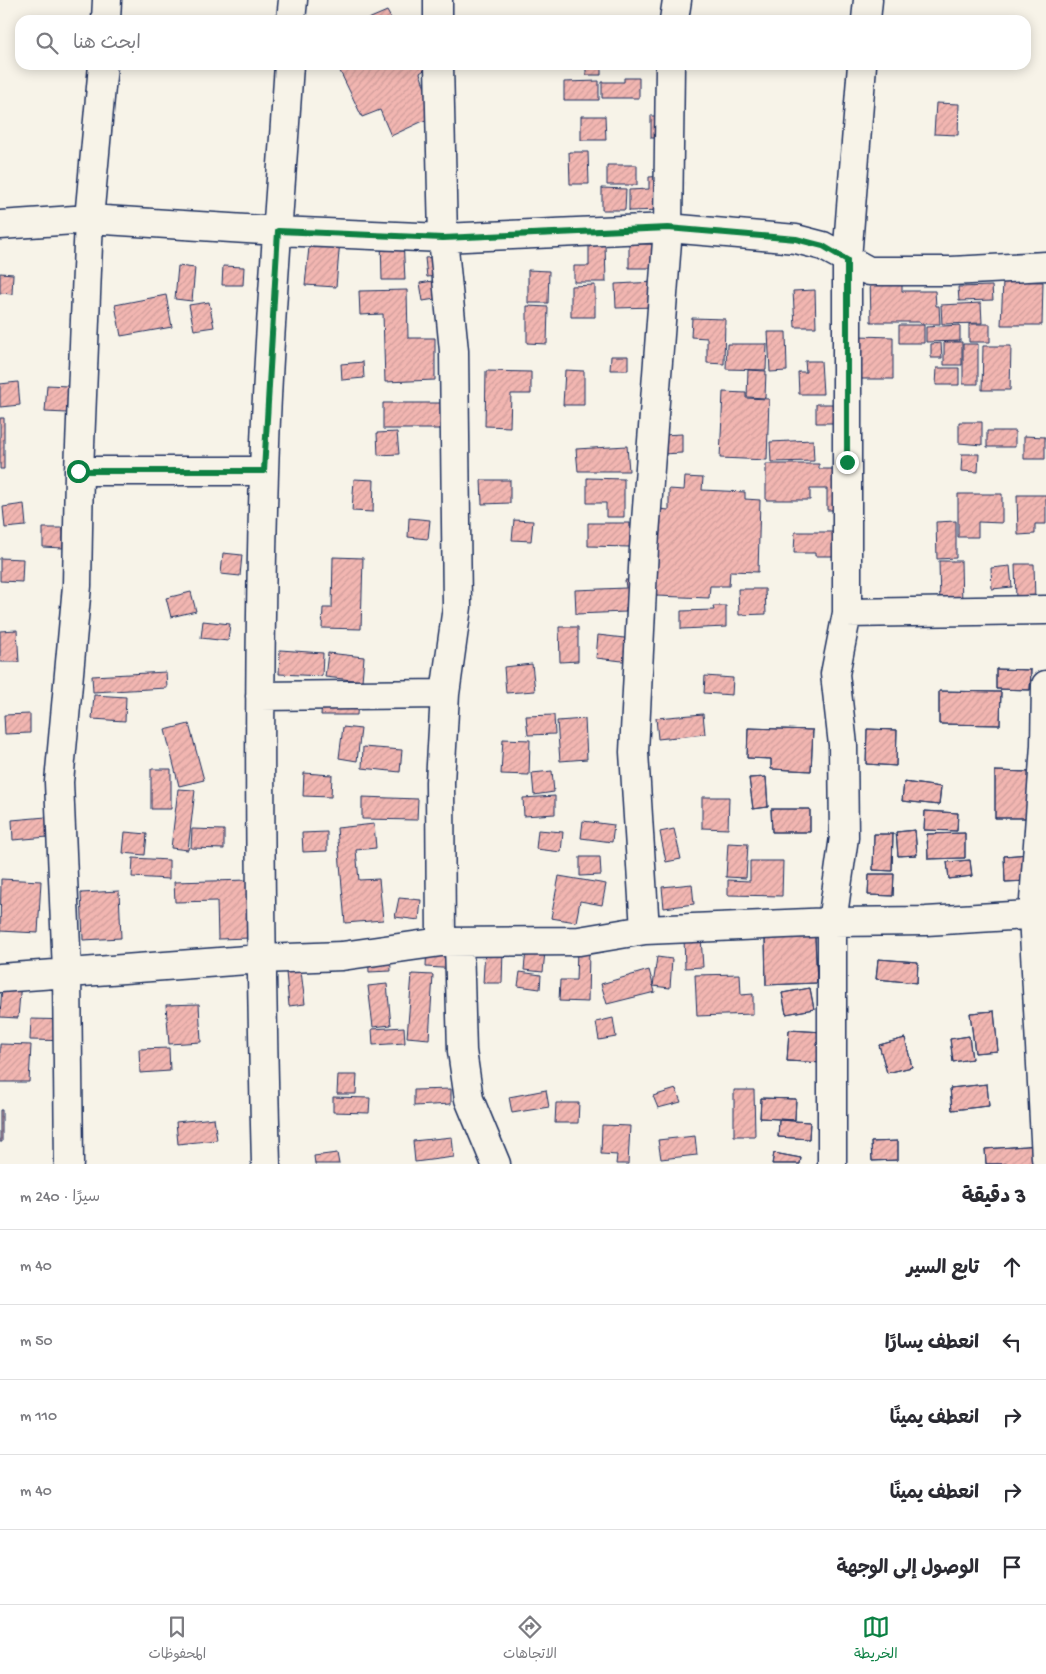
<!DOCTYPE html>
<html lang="ar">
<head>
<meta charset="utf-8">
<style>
	:root { --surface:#fff; --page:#f7f7f7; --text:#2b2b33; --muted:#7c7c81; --line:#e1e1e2; --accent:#0b8043 }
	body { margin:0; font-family:"Gochi Hand","Playpen Sans Arabic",sans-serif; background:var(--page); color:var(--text); direction:rtl }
	.stop { position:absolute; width:15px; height:15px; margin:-11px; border:4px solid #0b8043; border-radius:50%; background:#fff }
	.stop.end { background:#0b8043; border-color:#fff; box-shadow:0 1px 5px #0008 }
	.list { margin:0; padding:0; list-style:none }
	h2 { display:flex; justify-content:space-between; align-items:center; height:65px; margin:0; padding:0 20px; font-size:21px }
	h2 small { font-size:16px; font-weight:400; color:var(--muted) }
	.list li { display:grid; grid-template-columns:32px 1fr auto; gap:15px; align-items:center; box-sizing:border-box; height:75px; padding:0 20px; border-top:1px solid var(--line) }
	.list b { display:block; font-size:19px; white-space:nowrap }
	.list em { font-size:16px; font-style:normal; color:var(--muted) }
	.icon { flex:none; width:28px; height:28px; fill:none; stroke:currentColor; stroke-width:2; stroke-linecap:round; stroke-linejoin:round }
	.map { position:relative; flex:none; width:1046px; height:1164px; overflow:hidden; direction:ltr }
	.search { position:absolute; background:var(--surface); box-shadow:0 2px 12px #0003; left:15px; right:15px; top:15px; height:55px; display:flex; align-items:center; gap:12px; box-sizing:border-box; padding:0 18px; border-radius:15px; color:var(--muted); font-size:19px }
	.sheet { height:440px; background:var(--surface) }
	nav { display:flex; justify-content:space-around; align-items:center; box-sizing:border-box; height:70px; border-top:1px solid var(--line); background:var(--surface); font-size:14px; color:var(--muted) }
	nav a { display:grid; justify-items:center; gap:2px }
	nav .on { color:var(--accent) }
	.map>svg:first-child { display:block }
</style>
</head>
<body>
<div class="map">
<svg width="1046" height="1164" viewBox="0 0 1046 1164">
	<defs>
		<pattern id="building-hatch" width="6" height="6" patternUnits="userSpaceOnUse" patternTransform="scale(1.25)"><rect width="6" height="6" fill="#f2b6b1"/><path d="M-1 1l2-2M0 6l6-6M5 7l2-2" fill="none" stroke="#cf9d9b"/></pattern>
	</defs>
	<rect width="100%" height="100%" fill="#f7f3e8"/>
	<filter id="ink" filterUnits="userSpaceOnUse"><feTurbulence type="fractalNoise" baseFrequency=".02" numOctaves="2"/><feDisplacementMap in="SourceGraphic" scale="10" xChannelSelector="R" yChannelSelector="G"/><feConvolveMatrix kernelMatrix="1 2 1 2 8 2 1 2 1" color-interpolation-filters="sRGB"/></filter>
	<g filter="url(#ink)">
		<path fill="url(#building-hatch)" stroke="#1b2f5e" d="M387 11 392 20H366Z
			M347 65H431L420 73 434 116 391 136 380 110 362 117 339 69Z
			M586 65H601V75H586Z
			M624 78H639V98H602V82H624Z
			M599 81V100H564V82Z
			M936 103 959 104 958 135 934 134Z
			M581 116H605L606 140H581Z
			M651 116H675V138H651Z
			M569 152H588L589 184H570Z
			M607 165H637V185H607Z
			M665 176 666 210 629 211V190L649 189V177Z
			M602 188 626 189 625 210H602Z
			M310 238 340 240 336 287 305 285Z
			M381 238H403L405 280H382Z
			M589 243H605L606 282H574V266H589Z
			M629 244H657V268H629Z
			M448 256 451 275 427 277 425 258Z
			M178 266 195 268 192 301 175 299Z
			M223 266 244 267 243 285H222Z
			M528 270 549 271 548 303H528Z
			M0 273 13 274 12 294 0 293Z
			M870 277 902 281V291H935L936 306H939L940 324H921L920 322H871Z
			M452 278 454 296 423 301 420 283Z
			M1003 281 1043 282 1042 325H1001Z
			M656 282V307L616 308 615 284Z
			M595 285V317H571V286Z
			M992 286 993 300 959 301 958 287Z
			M407 290 408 338H435V380L385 382 383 314 360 315 359 291Z
			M815 290 816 327H795L793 291Z
			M166 295 172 327 121 336 115 305Z
			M209 302 214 327 194 330 189 305Z
			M981 303 982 323 942 324 941 305Z
			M527 306 548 307 547 344 527 343Z
			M692 318 725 319 724 364 707 363V338L691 337Z
			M969 324H990V342H969Z
			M899 325H924V343H899Z
			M960 325V341L926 342V327Z
			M768 332H786L787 371 770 372Z
			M859 336 893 337V379H859Z
			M944 342H962V365H944Z
			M941 343 942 358H931V344Z
			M727 344H767L766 370 726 369Z
			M963 344H978V384H963Z
			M983 346H1011L1010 390H982Z
			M611 356H628V370H610Z
			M805 361H821L823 394H799L798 372H806Z
			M363 362 364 378 342 380 341 364Z
			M937 368H959V385H936Z
			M565 370 584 371V405H563Z
			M748 370 766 371 765 398 747 397Z
			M486 371 531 372V394H511L510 427 485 426Z
			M18 382 20 405 0 407V384Z
			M47 385 68 386 67 413 45 412Z
			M723 392 746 393V398L769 399 767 460 720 458Z
			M383 403H453V429H383Z
			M816 404H839V423H816Z
			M0 418H4V469H0Z
			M959 422H982V445L959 443Z
			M987 431H1015V447H987Z
			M397 432 399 454 378 455 377 433Z
			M682 434V453L662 454V435Z
			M1024 436 1045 437V459H1024Z
			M813 440 814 461 771 462 770 442Z
			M627 446 629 471H578L576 449Z
			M962 454H979L978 472 961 471Z
			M766 464H819V469H845V510H827V489H810V500H766Z
			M685 477 703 478 702 490 745 492V499L760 500 758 572 730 571 729 586H710L709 598 656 596 659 509 669 510V489L684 490Z
			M587 478 624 479V517H606V503H587Z
			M354 479 374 480 373 512 352 511Z
			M481 480H510V503L482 504Z
			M958 494H1002V523L978 522V537H958Z
			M1017 495H1046V524H1035V534L1018 535Z
			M24 504 26 526 5 528 3 507Z
			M409 518 430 520 428 539 408 537Z
			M514 520 533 521 531 541 512 540Z
			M956 521V558L937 559 936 522Z
			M588 523H630V547L588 546Z
			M43 528H63V548L43 547Z
			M795 532H844V556H815V553H794Z
			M223 553 242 555 240 576 221 574Z
			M333 557 363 558 361 629 322 628 323 608H332Z
			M0 558 23 559 22 582 0 581Z
			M939 561H961L962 606H940Z
			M1015 564H1034L1035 601H1016Z
			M1010 566 1012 587 992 589 991 568Z
			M625 580H643L644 608H626V612L576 614 575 590 626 588Z
			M738 589H765L766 614 739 615Z
			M191 592 196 611 171 617 166 598Z
			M713 606H726V627L681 629V611L714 610Z
			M203 621 230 624 228 641 201 638Z
			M559 627H578V661L560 662Z
			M17 630 19 662H0V631Z
			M598 635 633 639 631 662 596 658Z
			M280 650 323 653 322 676 279 674Z
			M328 653 364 657 362 681 325 677Z
			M532 664 535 691 506 693 504 667Z
			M996 669 1031 670 1030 690 996 689Z
			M996 669 1031 670 1030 690 996 689Z
			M166 672 167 688 93 692 92 676Z
			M705 676 733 678 732 695 704 693Z
			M939 691 1001 692 1000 725 939 724Z
			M939 691 1001 692 1000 725 939 724Z
			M94 695 126 697 125 721 92 719Z
			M322 698 358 699 357 715H321Z
			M30 714V733L5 734 4 715Z
			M703 714 705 734 658 739 656 718Z
			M554 715 555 734 528 735 526 716Z
			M585 719 587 759 560 761 557 721Z
			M189 724 204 780 179 786 165 730Z
			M343 727 361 729 357 761 339 758Z
			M748 728 813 730 811 771 771 769V759L747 758Z
			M748 728 813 730 811 771 771 769V759L747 758Z
			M867 729 897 730 896 766 866 764Z
			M867 729 897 730 896 766 866 764Z
			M503 739 530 740 529 775 501 774Z
			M363 747 402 750 400 772 362 768Z
			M151 769H171V809H151Z
			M552 771 554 792 534 795 532 773Z
			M995 771 1030 772V818H995Z
			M995 771 1030 772V818H995Z
			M304 773 332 775 331 797 303 796Z
			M766 777 768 807 753 809 749 778Z
			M766 777 768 807 753 809 749 778Z
			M904 782 941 787 939 805 902 801Z
			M904 782 941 787 939 805 902 801Z
			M178 789 195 790 188 850 171 848Z
			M555 796V814L524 816 523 798Z
			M362 797 418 799 417 820 362 819Z
			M702 797H729L728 829 702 828Z
			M771 809H810V832H772Z
			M771 809H810V832H772Z
			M925 811 958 813 957 831 924 830Z
			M925 811 958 813 957 831 924 830Z
			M46 817 48 837 13 840 12 820Z
			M583 821 614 825 612 842 581 838Z
			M374 824 376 848 356 850 359 880 379 879 383 920 345 923 337 828Z
			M192 829 224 830V849L191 848Z
			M674 829 681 859 666 862 660 832Z
			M538 830 563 832 561 852 536 849Z
			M915 830 917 855 898 856 896 832Z
			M915 830 917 855 898 856 896 832Z
			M125 832 147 834 145 855 123 853Z
			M327 832V851L303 852 302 833Z
			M965 833V858L928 859 927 834Z
			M965 833V858L928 859 927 834Z
			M874 834H893L892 871 873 870Z
			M874 834H893L892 871 873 870Z
			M728 843 748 844 746 878 726 877Z
			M1028 854 1029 881 1005 882 1004 856Z
			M1028 854 1029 881 1005 882 1004 856Z
			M580 857H600L601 875 580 876Z
			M133 858 169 860V879L132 877Z
			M970 860 972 876 949 879 947 862Z
			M970 860 972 876 949 879 947 862Z
			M750 861H783L782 896 728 895V880L750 881Z
			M869 874H894L893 896 868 895Z
			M869 874H894L893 896 868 895Z
			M559 876 606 884 602 905 580 901 576 922 551 918Z
			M1 879 41 881 38 933 0 931Z
			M248 880 250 938 218 939 217 901 175 902 174 882Z
			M692 884 694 904 664 908 662 887Z
			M119 891 121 938 83 940 81 893Z
			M399 898 421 900 419 920 395 917Z
			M701 937 703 967 685 968 684 938Z
			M815 937 817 983 766 985 765 938Z
			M815 937 817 983 766 985 765 938Z
			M527 940 546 941 543 972 524 970Z
			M427 941 458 942 457 969 426 967Z
			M390 947 391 971 369 972 368 948Z
			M485 949 503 950 502 983H483Z
			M577 950H589L588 1002 559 1001 560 980H576Z
			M657 957 672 959 670 988 653 986Z
			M878 959 918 962 917 983 876 979Z
			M878 959 918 962 917 983 876 979Z
			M3 968 22 969 18 1018 0 1017Z
			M649 970 655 992 607 1004 601 984Z
			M301 971 305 1004 289 1006 286 972Z
			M520 972 541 975 540 989 518 986Z
			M412 974 433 975 429 1039 407 1037Z
			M740 974 741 995 753 994V1014L697 1016 695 975Z
			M387 984 391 1025 373 1027 368 986Z
			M810 988 814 1009 786 1014 782 993Z
			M810 988 814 1009 786 1014 782 993Z
			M199 1004 201 1042 169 1044 166 1005Z
			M994 1011 998 1051 975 1053 970 1013Z
			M994 1011 998 1051 975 1053 970 1013Z
			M613 1018 616 1037 599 1040 596 1022Z
			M31 1019 75 1020 74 1041 30 1040Z
			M404 1027 405 1043 373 1045 372 1029Z
			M789 1030 824 1032 823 1063 787 1061Z
			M789 1030 824 1032 823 1063 787 1061Z
			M969 1036 972 1059 953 1062 950 1039Z
			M969 1036 972 1059 953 1062 950 1039Z
			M905 1038 912 1067 887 1073 879 1045Z
			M905 1038 912 1067 887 1073 879 1045Z
			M0 1044 31 1045 29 1082H0Z
			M169 1048 170 1071 140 1073 139 1049Z
			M338 1075H357L356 1094H337Z
			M987 1084 989 1106 952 1110 950 1088Z
			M987 1084 989 1106 952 1110 950 1088Z
			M451 1089V1104L414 1106V1090Z
			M676 1089 681 1102 658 1108 653 1096Z
			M546 1090 549 1107 512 1113 509 1097Z
			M734 1090H754L755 1136H734Z
			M333 1097 370 1098 369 1113 333 1112Z
			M761 1098 796 1099 795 1120 760 1118Z
			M761 1098 796 1099 795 1120 760 1118Z
			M556 1103H579L578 1123H555Z
			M0 1110H2V1142H0Z
			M214 1118 217 1140 178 1144 176 1122Z
			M779 1120 810 1122 809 1139 778 1137Z
			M779 1120 810 1122 809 1139 778 1137Z
			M602 1125 630 1126 628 1164H616L617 1155 601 1154Z
			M695 1136 697 1155 661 1159 658 1140Z
			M452 1137 454 1157 415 1162 413 1141Z
			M898 1141V1160L872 1161 871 1142Z
			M898 1141V1160L872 1161 871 1142Z
			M1039 1145 1040 1164H986L985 1149Z
			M1039 1145 1040 1164H986L985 1149Z
			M337 1153 339 1164H315L314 1156Z
			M774 1153 801 1158 800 1164H772Z
			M774 1153 801 1158 800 1164H772Z"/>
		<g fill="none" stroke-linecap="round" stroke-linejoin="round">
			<defs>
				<path id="minor" d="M438 0V20
					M106 20 107 0
					M291 20 293 0
					M674 20 677 0
					M866 20 868 0
					M439 65 443 238 454 351 457 607 445 694 440 782 441 942
					M0 225 89 219 278 231 443 238 668 228 796 239 823 246 869 271H951L1046 266
					M79 471H264
					M847 613 1046 610
					M1046 685 1045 745 1033 915 1046 1158
					M260 696 445 694
					M645 930 634 752 644 548 668 228 670 65
					M459 942 462 1051 469 1099 496 1164
					M0 978 261 959 342 956 441 942 579 941 645 930 832 922 926 921 1046 914
					M69 1164 67 972 59 782 77 586 79 471 89 219 103 65
					M266 1164C260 934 257 703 264 473 268 337 280 201 289 65
					M832 1164V922L844 837 843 745 835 674 847 613V259L862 65"/>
			</defs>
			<use href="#minor" stroke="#1b2f5e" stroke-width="31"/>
			<use href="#minor" stroke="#f7f3e8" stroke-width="28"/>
		</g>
	</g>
	<g fill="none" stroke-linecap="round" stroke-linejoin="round" filter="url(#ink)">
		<path stroke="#0b8043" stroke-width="6" d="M78 471H264L278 231 443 238 668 228 796 239 823 246 847 260V462"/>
	</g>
</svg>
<div class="stop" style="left:78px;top:471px"></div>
<div class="stop end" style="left:847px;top:462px"></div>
<div class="search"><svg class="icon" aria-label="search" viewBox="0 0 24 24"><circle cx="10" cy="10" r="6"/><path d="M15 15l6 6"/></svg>ابحث هنا</div>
</div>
<section class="sheet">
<h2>3 دقيقة<small>سيرًا · 240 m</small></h2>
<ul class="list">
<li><svg class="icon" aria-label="ahead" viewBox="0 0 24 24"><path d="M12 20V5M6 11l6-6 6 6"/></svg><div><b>تابع السير</b></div><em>40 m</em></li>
<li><svg class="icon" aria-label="left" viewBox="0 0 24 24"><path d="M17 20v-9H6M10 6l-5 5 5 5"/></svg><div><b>انعطف يسارًا</b></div><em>50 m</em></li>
<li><svg class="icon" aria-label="right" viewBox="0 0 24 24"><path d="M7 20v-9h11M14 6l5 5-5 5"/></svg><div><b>انعطف يمينًا</b></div><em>110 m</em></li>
<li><svg class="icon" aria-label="right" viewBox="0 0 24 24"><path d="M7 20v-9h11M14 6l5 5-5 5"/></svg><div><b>انعطف يمينًا</b></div><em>40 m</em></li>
<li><svg class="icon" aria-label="arrive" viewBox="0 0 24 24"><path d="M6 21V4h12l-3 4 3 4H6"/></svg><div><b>الوصول إلى الوجهة</b></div></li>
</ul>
</section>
<nav>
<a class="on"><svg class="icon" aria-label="map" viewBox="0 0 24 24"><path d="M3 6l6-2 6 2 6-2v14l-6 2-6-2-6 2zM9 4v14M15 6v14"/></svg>الخريطة</a>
<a><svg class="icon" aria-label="directions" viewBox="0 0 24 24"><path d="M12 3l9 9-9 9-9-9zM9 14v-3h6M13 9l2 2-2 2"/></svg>الاتجاهات</a>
<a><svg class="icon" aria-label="saved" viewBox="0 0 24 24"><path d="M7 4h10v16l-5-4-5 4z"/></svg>المحفوظات</a>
</nav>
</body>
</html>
